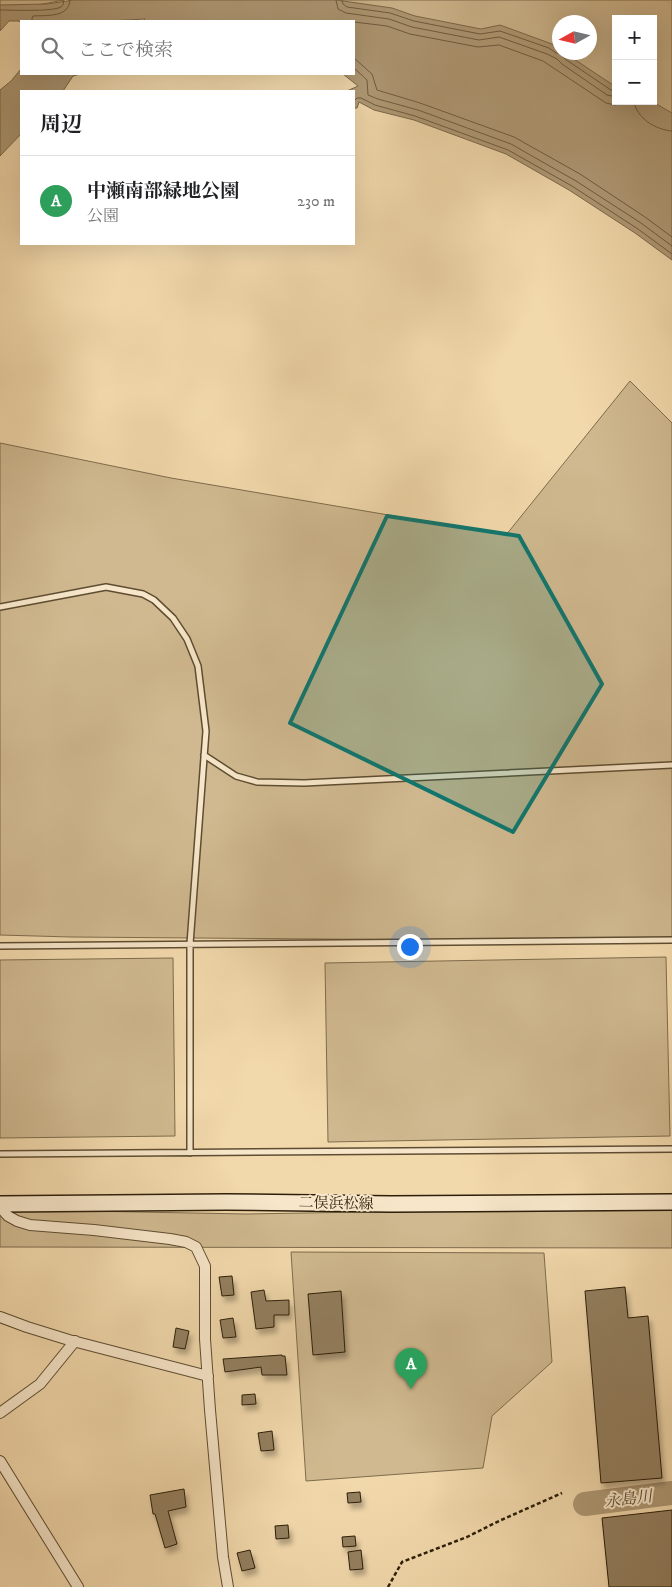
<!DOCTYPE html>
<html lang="ja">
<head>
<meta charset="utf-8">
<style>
	:root { --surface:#fff; --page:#f6f6f6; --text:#202124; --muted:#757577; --line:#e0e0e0; --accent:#8f2418 }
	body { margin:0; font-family:"IM FELL DW Pica","Noto Serif JP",serif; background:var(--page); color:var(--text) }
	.controls { position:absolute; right:15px; top:15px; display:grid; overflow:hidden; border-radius:0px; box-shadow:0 5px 20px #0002 }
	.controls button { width:45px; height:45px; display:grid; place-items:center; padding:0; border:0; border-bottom:1px solid var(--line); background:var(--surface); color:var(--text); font:25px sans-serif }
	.compass { position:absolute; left:552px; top:15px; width:45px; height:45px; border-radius:50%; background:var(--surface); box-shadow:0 5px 20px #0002; rotate:262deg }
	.you { position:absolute; left:409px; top:946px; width:18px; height:18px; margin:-12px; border:4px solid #fff; border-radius:50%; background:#1a73e8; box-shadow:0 0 0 8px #1a73e833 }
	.badge { display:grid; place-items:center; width:32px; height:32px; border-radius:50%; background:var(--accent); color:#fff; font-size:16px; font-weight:700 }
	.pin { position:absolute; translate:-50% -41px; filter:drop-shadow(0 1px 2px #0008) }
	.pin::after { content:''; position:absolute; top:26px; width:18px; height:15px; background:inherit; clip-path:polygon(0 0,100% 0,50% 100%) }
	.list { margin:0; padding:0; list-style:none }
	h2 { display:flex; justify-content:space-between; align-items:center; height:65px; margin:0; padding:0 20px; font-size:21px }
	h2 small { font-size:16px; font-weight:400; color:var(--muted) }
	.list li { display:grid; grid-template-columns:32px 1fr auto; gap:15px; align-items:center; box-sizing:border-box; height:90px; padding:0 20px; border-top:1px solid var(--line) }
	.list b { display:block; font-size:19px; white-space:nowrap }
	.list p { margin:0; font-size:16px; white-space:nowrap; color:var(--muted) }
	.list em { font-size:16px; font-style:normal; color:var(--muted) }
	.icon { flex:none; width:28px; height:28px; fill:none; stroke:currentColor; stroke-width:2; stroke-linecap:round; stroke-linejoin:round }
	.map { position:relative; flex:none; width:672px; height:1587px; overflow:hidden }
	.search { position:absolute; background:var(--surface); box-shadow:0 5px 20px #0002; left:20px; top:20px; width:335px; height:55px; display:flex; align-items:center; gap:12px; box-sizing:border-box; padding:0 18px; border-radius:0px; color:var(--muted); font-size:19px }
	.panel { position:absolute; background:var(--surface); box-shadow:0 5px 20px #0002; left:20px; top:90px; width:335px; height:155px; border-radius:0px }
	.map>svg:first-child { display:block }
</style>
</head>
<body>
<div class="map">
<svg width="672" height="1587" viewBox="0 0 672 1587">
	<defs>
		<filter id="shadow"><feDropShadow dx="3" dy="5.5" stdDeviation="2.5" flood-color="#0004"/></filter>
	</defs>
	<rect width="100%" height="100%" fill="#f2d9ac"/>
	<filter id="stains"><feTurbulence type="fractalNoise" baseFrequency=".004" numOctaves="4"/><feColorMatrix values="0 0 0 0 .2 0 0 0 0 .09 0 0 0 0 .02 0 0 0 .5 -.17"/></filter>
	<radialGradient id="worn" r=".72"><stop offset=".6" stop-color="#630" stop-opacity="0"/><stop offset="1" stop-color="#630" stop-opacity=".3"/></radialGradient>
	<path fill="#d0b990" stroke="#7e6c4d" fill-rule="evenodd" d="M0 0H64L0 12Z
		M305 0H672V122L639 101H653V19H616V88ZM560 22H590V52H560Z
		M630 381 672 423V939L571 941 71 937 0 935V443L171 478 506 535Z
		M666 957 670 1136 328 1142 325 963Z
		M173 958 175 1136 0 1138V960Z
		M597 1208 672 1209V1248L0 1247V1211L28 1210 246 1214Z
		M291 1252 544 1253 552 1362 492 1416 483 1468 306 1481Z"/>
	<path fill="#af9975" stroke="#7b684a" d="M73 0H336L392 8 415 16 481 29 500 25 552 44 559 49 560 52 565 53 616 87V101H651L672 113V260L635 233 569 190 506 154 414 120 374 110 359 102 357 108H354V91H347L358 86 343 74H354V21H143L145 19 108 21 21 22 18 21H9L0 31V5L47 4Z
		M21 69V74H80L73 76 63 91H21V134L0 156V90L11 81Z"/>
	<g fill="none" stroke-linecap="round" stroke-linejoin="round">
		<path stroke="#6e5c40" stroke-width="1" d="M336 0 338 9 346 13 389 19 412 27 479 40 499 37 547 54 557 59 562 64 607 95 616 97
			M342 0 343 4 347 7 390 13 414 21 480 34 500 31 549 48 556 53H561L565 59 611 90 616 91
			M0 10C12 10 51 12 61 7 64 5 63 3 64 0
			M32 21V18L33 16C47 15 69 18 70 0
			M354 22 387 26 410 34 478 47 499 45 543 61 606 103 615 105 626 101
			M354 58 372 74 377 90 420 103 514 137 580 174 645 217 672 237
			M354 68 367 80 368 95 378 99 418 110 511 144 576 181 641 223 672 246
			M354 101 357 98H361L375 105 415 116 508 150 572 186 638 229 672 254
			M634 101C636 118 656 130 672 131"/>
		<path stroke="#af9975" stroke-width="24" d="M585 1504 672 1493"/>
	</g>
	<path fill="#937f5e" stroke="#2c1e0a" filter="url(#shadow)" d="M232 1276 234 1295 222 1296 219 1277Z
		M625 1287 628 1318 648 1316 662 1478 601 1483 585 1291Z
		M264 1290 266 1301 289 1300V1315H274V1327L256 1329 251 1292Z
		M341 1291 345 1352 313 1355 308 1294Z
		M233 1318 236 1337 223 1338 220 1320Z
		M176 1328 189 1331 185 1349 173 1347Z
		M282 1355V1356H285L287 1375H262L261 1367 225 1372 223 1359Z
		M255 1394 256 1404 242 1405V1395Z
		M272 1431 274 1450 261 1451 258 1433Z
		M184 1489 186 1507 168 1511 177 1544 165 1548 155 1514H153L150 1495Z
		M360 1492 361 1502 348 1503 347 1493Z
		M672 1510V1587H609L602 1518Z
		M288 1525 289 1538 276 1539 275 1526Z
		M355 1536 356 1546 343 1547 342 1537Z
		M250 1550 255 1568 242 1571 237 1553Z
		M361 1550 363 1569 350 1570 348 1552Z"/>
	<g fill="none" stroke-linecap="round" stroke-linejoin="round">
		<defs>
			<path id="service" d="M0 607 106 587 143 594 154 600 173 618 187 639 198 666 206 731 190 944V1153
				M204 755 236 776 257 782 304 783 672 765
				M0 946 672 940
				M0 1154 672 1149"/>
			<path id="minor" d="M0 1207 8 1216 17 1221 30 1225 94 1230 170 1239 186 1242 196 1247 205 1266V1339L210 1410 223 1557 228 1587
				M0 1317 27 1327 69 1340 208 1376
				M0 1413 40 1384 75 1341
				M0 1461 78 1587"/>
			<path id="secondary" d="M0 1204 226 1202 391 1204 672 1202"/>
		</defs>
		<use href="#service" stroke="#5e4d32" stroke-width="8"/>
		<use href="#minor" stroke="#5e4d32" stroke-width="12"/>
		<use href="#secondary" stroke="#2c1e0a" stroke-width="18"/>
		<path stroke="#2c1e0a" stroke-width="2.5" stroke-dasharray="4 2.5" stroke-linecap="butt" d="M388 1587 402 1562 467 1537 499 1521 562 1493"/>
		<use href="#service" stroke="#f7e6c9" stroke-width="5"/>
		<use href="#minor" stroke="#f7e6c9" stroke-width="10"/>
		<use href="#secondary" stroke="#f7e6c9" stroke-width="15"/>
	</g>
	<path fill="#0f766e" fill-opacity="0.2" stroke="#0f766e" stroke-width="4" stroke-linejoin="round" d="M387 516 519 536 602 684 513 832 290 723Z"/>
	<g text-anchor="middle" stroke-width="4" stroke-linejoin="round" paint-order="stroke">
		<g font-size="15" fill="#2c1e0a" stroke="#f7e6c9">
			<text transform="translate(336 1203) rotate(1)" y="5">二俣浜松線</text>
		</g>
		<g font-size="16" font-style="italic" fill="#5a492f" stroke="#f7e6c9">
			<text transform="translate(628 1498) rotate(-7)" y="6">永島川</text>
		</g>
	</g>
	<rect width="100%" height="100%" filter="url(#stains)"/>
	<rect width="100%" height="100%" fill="url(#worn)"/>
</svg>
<div class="controls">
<button>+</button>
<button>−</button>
</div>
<svg class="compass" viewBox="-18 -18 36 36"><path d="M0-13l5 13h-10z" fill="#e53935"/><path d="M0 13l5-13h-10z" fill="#757577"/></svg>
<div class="you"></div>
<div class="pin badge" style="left:411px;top:1389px;background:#2e9e5b">A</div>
<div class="search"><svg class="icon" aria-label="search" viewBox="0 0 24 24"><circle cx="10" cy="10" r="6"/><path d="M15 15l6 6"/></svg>ここで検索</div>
<section class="panel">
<h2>周辺<small></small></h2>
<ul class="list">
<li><span class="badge" style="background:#2e9e5b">A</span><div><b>中瀬南部緑地公園</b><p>公園</p></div><em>230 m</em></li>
</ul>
</section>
</div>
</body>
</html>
